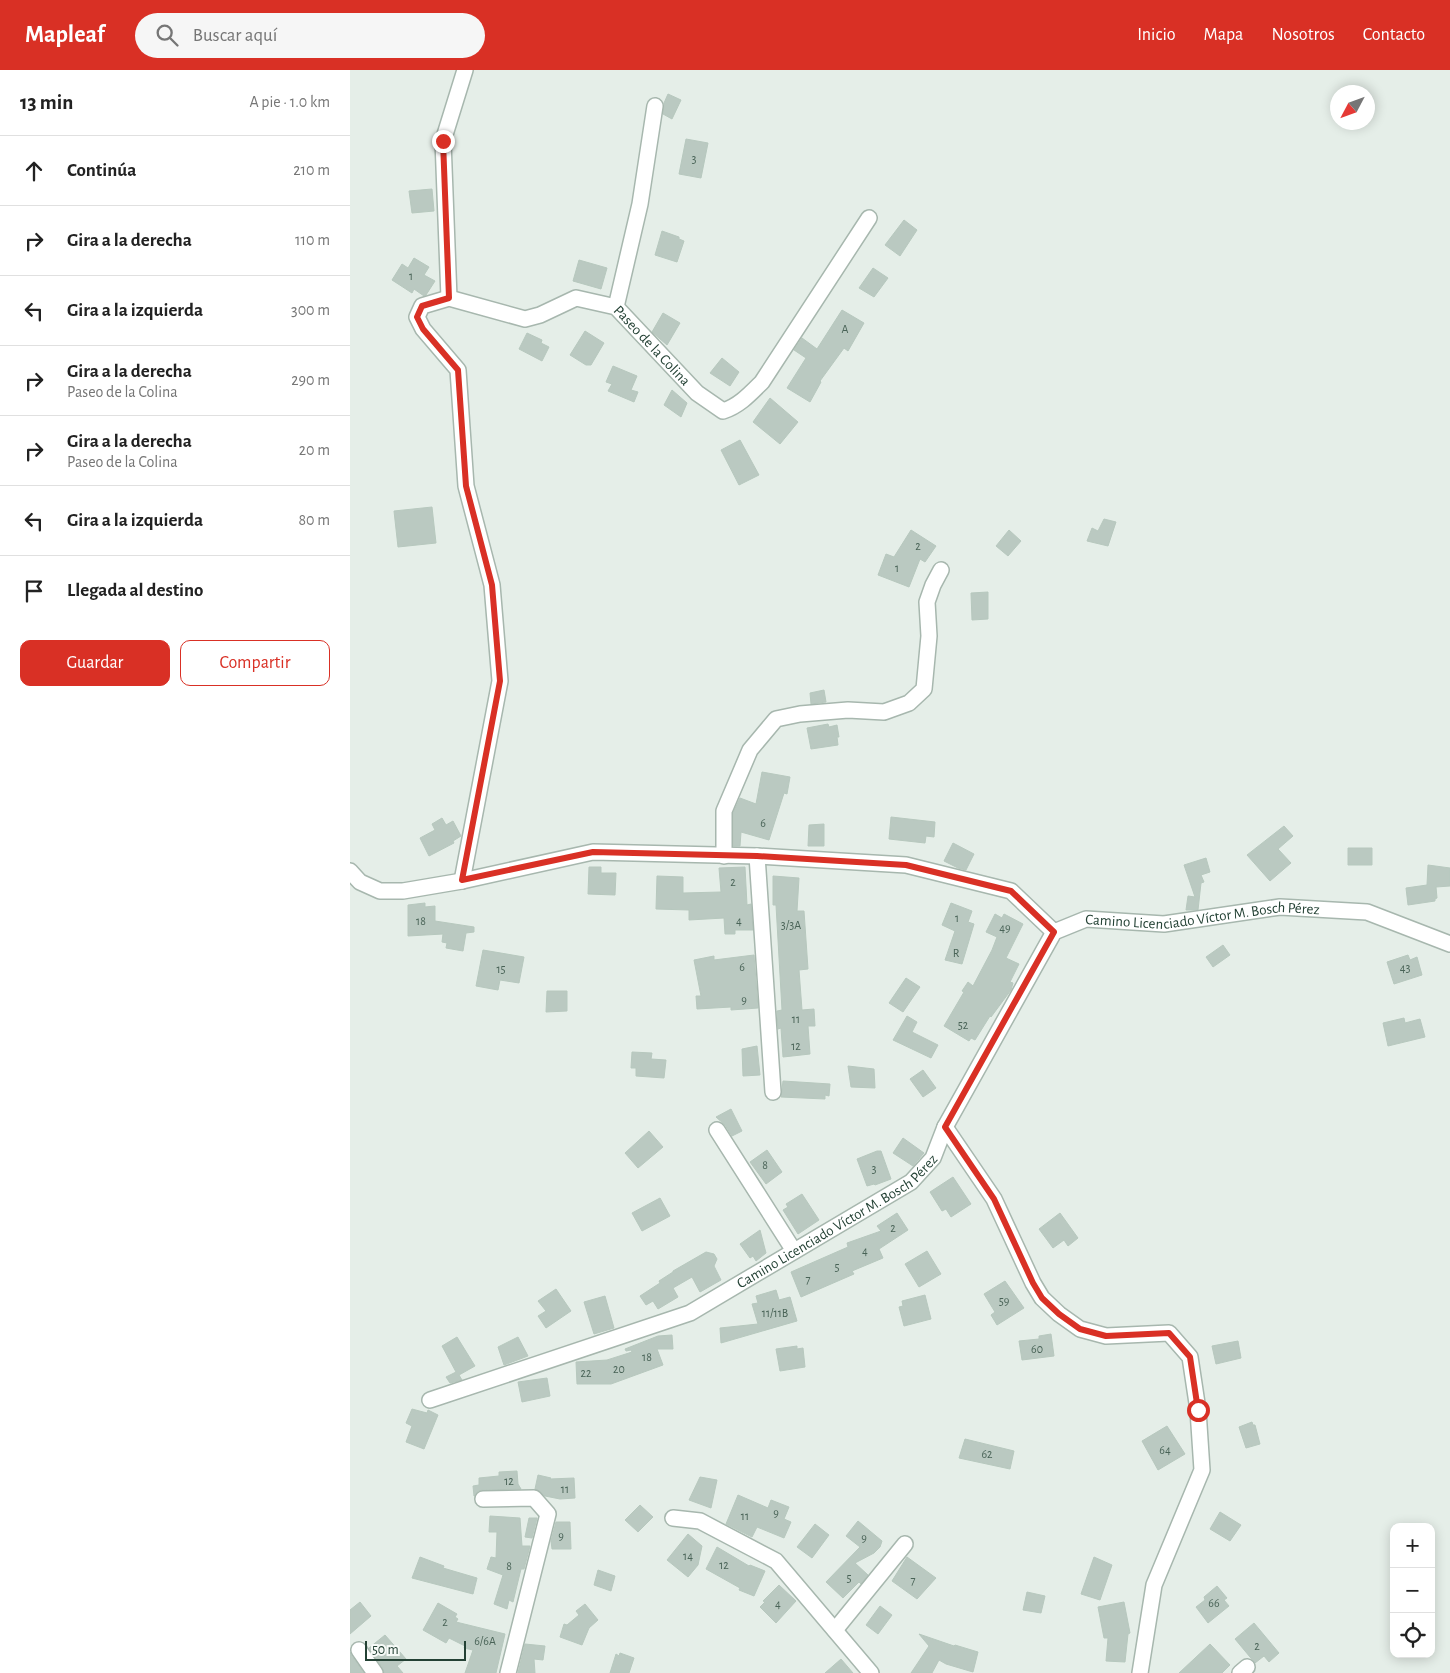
<!DOCTYPE html>
<html lang="es">
<head>
<meta charset="utf-8">
<style>
	:root { --surface:#fff; --page:#f6f6f6; --text:#222; --muted:#767676; --line:#e0e0e0; --accent:#d93025 }
	body { margin:0; font-family:"Alegreya Sans",sans-serif; background:var(--page); color:var(--text) }
	.controls { position:absolute; right:15px; bottom:15px; display:grid; overflow:hidden; border-radius:10px; box-shadow:0 2px 12px #0003 }
	.controls button { width:45px; height:45px; display:grid; place-items:center; padding:0; border:0; border-bottom:1px solid var(--line); background:var(--surface); color:var(--text); font:25px sans-serif }
	.compass { position:absolute; left:980px; top:15px; width:45px; height:45px; border-radius:50%; background:var(--surface); box-shadow:0 2px 12px #0003; rotate:229deg }
	.scale { position:absolute; left:15px; bottom:12px; width:101px; box-sizing:border-box; padding-left:5px; border:2px solid #234134; border-top:0; font-size:14px; line-height:18px; white-space:nowrap; color:#234134; -webkit-text-stroke:4px #f6faf7; paint-order:stroke }
	.stop { position:absolute; width:15px; height:15px; margin:-11px; border:4px solid #d93025; border-radius:50%; background:#fff }
	.stop.end { background:#d93025; border-color:#fff; box-shadow:0 1px 5px #0008 }
	.list { margin:0; padding:0; list-style:none }
	h2 { display:flex; justify-content:space-between; align-items:center; height:65px; margin:0; padding:0 20px; font-size:21px }
	h2 small { font-size:16px; font-weight:400; color:var(--muted) }
	.list li { display:grid; grid-template-columns:32px 1fr auto; gap:15px; align-items:center; box-sizing:border-box; height:70px; padding:0 20px; border-top:1px solid var(--line) }
	.list b { display:block; font-size:19px; white-space:nowrap }
	.list p { margin:0; font-size:16px; white-space:nowrap; color:var(--muted) }
	.list em { font-size:16px; font-style:normal; color:var(--muted) }
	.actions { display:flex; gap:10px; padding:15px 20px }
	.actions a { flex:1; padding:11px 0; border:1px solid var(--accent); border-radius:10px; text-align:center; font-size:18px; color:var(--accent) }
	.actions .main { background:var(--accent); color:#fff }
	.icon { flex:none; width:28px; height:28px; fill:none; stroke:currentColor; stroke-width:2; stroke-linecap:round; stroke-linejoin:round }
	.map { position:relative; flex:none; width:1100px; height:1603px; overflow:hidden }
	header { display:flex; align-items:center; gap:30px; box-sizing:border-box; height:70px; padding:0 25px; background:var(--accent); color:#fff }
	header strong { font-size:24px }
	nav { display:flex; gap:28px; margin-inline-start:auto; font-size:18px }
	.search { width:350px; height:45px; background:var(--page); display:flex; align-items:center; gap:12px; box-sizing:border-box; padding:0 18px; border-radius:28px; color:var(--muted); font-size:19px }
	main { display:flex }
	aside { flex:1; background:var(--surface) }
	.map>svg:first-child { display:block }
</style>
</head>
<body>
<header>
<strong>Mapleaf</strong>
<div class="search"><svg class="icon" aria-label="search" viewBox="0 0 24 24"><circle cx="10" cy="10" r="6"/><path d="M15 15l6 6"/></svg>Buscar aquí</div>
<nav><a>Inicio</a><a>Mapa</a><a>Nosotros</a><a>Contacto</a></nav>
</header>
<main>
<aside>
<h2>13 min<small>A pie · 1.0 km</small></h2>
<ul class="list">
<li><svg class="icon" aria-label="ahead" viewBox="0 0 24 24"><path d="M12 20V5M6 11l6-6 6 6"/></svg><div><b>Continúa</b></div><em>210 m</em></li>
<li><svg class="icon" aria-label="right" viewBox="0 0 24 24"><path d="M7 20v-9h11M14 6l5 5-5 5"/></svg><div><b>Gira a la derecha</b></div><em>110 m</em></li>
<li><svg class="icon" aria-label="left" viewBox="0 0 24 24"><path d="M17 20v-9H6M10 6l-5 5 5 5"/></svg><div><b>Gira a la izquierda</b></div><em>300 m</em></li>
<li><svg class="icon" aria-label="right" viewBox="0 0 24 24"><path d="M7 20v-9h11M14 6l5 5-5 5"/></svg><div><b>Gira a la derecha</b><p>Paseo de la Colina</p></div><em>290 m</em></li>
<li><svg class="icon" aria-label="right" viewBox="0 0 24 24"><path d="M7 20v-9h11M14 6l5 5-5 5"/></svg><div><b>Gira a la derecha</b><p>Paseo de la Colina</p></div><em>20 m</em></li>
<li><svg class="icon" aria-label="left" viewBox="0 0 24 24"><path d="M17 20v-9H6M10 6l-5 5 5 5"/></svg><div><b>Gira a la izquierda</b></div><em>80 m</em></li>
<li><svg class="icon" aria-label="arrive" viewBox="0 0 24 24"><path d="M6 21V4h12l-3 4 3 4H6"/></svg><div><b>Llegada al destino</b></div></li>
</ul>
<div class="actions"><a class="main">Guardar</a><a>Compartir</a></div>
</aside>
<div class="map">
<svg width="1100" height="1603" viewBox="0 0 1100 1603">
	<rect width="100%" height="100%" fill="#e5eee8"/>
	<path fill="#bac9c1" stroke="#b7c8be" d="M318 24 331 30 322 49 313 44 314 33Z
		M336 69 358 73 351 108 329 104Z
		M82 119 84 141 62 143 59 121Z
		M554 150 567 160 550 186 535 175Z
		M312 161 329 167V169L334 171 327 192 305 185Z
		M64 188 79 197 74 205 85 211 76 225 74 226 64 219 62 223 42 210 52 194 58 198Z
		M229 190 257 198 251 219 223 211Z
		M523 198 538 208 524 227 509 218Z
		M492 240 514 253 498 281 494 278 470 311 471 312 460 332 437 318 456 288 444 280 452 268 467 279Z
		M313 243 330 253 317 275 302 262Z
		M235 261 254 273 241 295H236L220 285Z
		M177 263 192 270 191 273 199 277 192 291 169 279Z
		M372 288 389 302 380 316 360 303Z
		M263 296 287 306 281 320 288 322 284 332 258 321 262 314 256 312Z
		M322 320 337 333 331 347 314 335Z
		M420 328 448 352 430 374 403 352Z
		M390 370 409 405 389 415 371 380Z
		M82 437 86 473 48 477 44 441Z
		M754 449 766 452 758 476 737 471 742 458 748 461Z
		M561 460 586 476 575 492 570 489 559 517 528 505 536 484 544 487Z
		M659 460 671 471 658 486 646 476Z
		M638 522V549L622 550 621 523Z
		M474 620 476 632 461 634 460 623Z
		M478 654 479 657 487 655 489 667H487L488 675 461 679 457 658Z
		M412 702 440 707 437 724 434 723 419 770 391 762 390 776H383V743L390 728 406 734Z
		M541 747 585 752 584 767 576 766 575 773 539 769Z
		M92 748 96 755 103 751 111 766 103 771 104 773 79 786 70 768 85 760 82 754Z
		M474 754V776H458L459 755Z
		M934 756 943 766 928 779 941 793 920 811 897 785Z
		M603 773 624 784 616 800 608 798 594 791Z
		M998 778H1022V795H998Z
		M856 788 860 802 851 805 854 812 851 813 848 840H836L838 826 845 827 834 795Z
		M1078 795 1100 798V816L1086 817 1087 828 1085 829V831L1058 835 1056 818 1077 815Z
		M239 797H251V803H266L265 825 238 824Z
		M395 797 397 835 401 834 403 860H385V864H375L374 848 339 850V840L306 839 307 806 333 807V823L371 822 369 798Z
		M423 806 449 808 447 841H454L458 899 449 900 452 940 464 939 465 956H458L460 984 433 987 431 958 428 959 427 941 432 940 426 835H423Z
		M75 833V837L85 836V851L124 857V862L116 863 113 881 96 878 97 873 92 872 93 864 58 866V835Z
		M601 833 622 841 618 852 624 854 612 894 595 890 605 861 592 855Z
		M645 844 652 848 654 844 673 854 656 888 669 894 660 912 663 913 661 920 641 947 640 946 625 970 621 968 619 971 594 956 614 922 612 921 618 912 623 916 642 880 647 867 636 862Z
		M873 875 880 885 863 897 856 887Z
		M133 880 174 887 169 913 150 910 148 920 126 916Z
		M404 885 408 938 381 940V937L347 939 346 926H351L344 890 364 886V890Z
		M1058 885 1060 890 1067 887 1072 905 1044 914 1037 892Z
		M556 908 570 917 553 942 539 933Z
		M197 921H217V941L196 942Z
		M557 946 567 952 562 962 588 975 581 988 543 970Z
		M1054 948 1055 953 1070 949 1075 967 1038 976 1033 953Z
		M407 976 410 1005 393 1006 392 979Z
		M282 982 302 983 301 989 316 990 314 1008 286 1006V998H281Z
		M498 996 524 999 525 1018 501 1017Z
		M573 1000 586 1018 573 1027 560 1009Z
		M433 1011 480 1014 479 1026 475 1025V1029L431 1027Z
		M381 1039 392 1061 382 1066 375 1055 366 1047Z
		M299 1061 313 1077 288 1098 275 1083Z
		M553 1068 574 1083 563 1096 543 1083Z
		M417 1080 432 1102 416 1114 400 1092Z
		M527 1081H531L541 1109 525 1115 524 1114 517 1116 507 1089Z
		M603 1107 621 1134 601 1147 596 1139 592 1141 580 1122Z
		M452 1124 469 1150 448 1164 433 1140 438 1137 436 1134Z
		M310 1128 320 1146 292 1161 282 1143Z
		M547 1143 558 1160 529 1179 533 1188 502 1201 504 1204 451 1227 441 1202 498 1177 497 1173 531 1161 527 1156Z
		M710 1143 728 1168 718 1176 714 1170 703 1178 689 1159Z
		M410 1160 416 1183 406 1191 403 1186 400 1188 390 1174Z
		M577 1181 591 1204 569 1217 555 1194Z
		M356 1182 364 1184 367 1189 364 1196 371 1210 350 1222 342 1207 323 1218 328 1227 308 1239 303 1231 296 1235 290 1226 310 1213 309 1211 323 1202V1201Z
		M655 1211 674 1238 647 1255 641 1245 645 1242 634 1224Z
		M206 1219 221 1241 196 1258 188 1246 196 1241 188 1231Z
		M426 1220 429 1230 440 1227 447 1251 371 1273 370 1258 408 1254 402 1234 408 1233 406 1226Z
		M575 1225 581 1249 554 1256 549 1237 553 1236 552 1231Z
		M255 1226 264 1258 244 1264 234 1232Z
		M701 1264 704 1286 672 1290 669 1271 689 1269V1266Z
		M322 1265 323 1279H307L313 1295 261 1314H227L226 1292 257 1290 282 1282 281 1280 276 1281 275 1279 308 1266Z
		M107 1267 125 1296 109 1305 112 1310 100 1313 96 1307 106 1302 92 1276Z
		M168 1267 178 1286 154 1295 148 1277Z
		M888 1271 891 1288 866 1294 862 1276Z
		M447 1276V1279L453 1278 455 1297 430 1301 426 1279Z
		M197 1308 200 1326 172 1332 168 1312Z
		M62 1339 77 1343 78 1340 88 1345 74 1379 56 1372 62 1356 56 1353Z
		M902 1352 903 1355H905L910 1374 896 1378 889 1357Z
		M817 1356 835 1384 808 1400 792 1371Z
		M615 1369 664 1381 660 1399 609 1388Z
		M167 1401 168 1414 171 1419 133 1420 128 1421 124 1426 123 1416 129 1415V1408L149 1406V1402Z
		M188 1405 201 1408 200 1409 224 1408 225 1428 210 1429 195 1426 185 1419Z
		M350 1407 367 1410 361 1438 339 1430Z
		M388 1425 418 1438 421 1430 439 1437 434 1449 441 1452 434 1468 407 1457 402 1467 376 1454Z
		M290 1435 303 1447 288 1462 275 1450Z
		M870 1442 891 1455 880 1471 860 1459Z
		M140 1446 170 1448 172 1476H180L174 1499H171L163 1532 159 1530 157 1539 144 1534 153 1505 137 1499 141 1487 146 1488 147 1462H139Z
		M179 1448H187L182 1468 175 1467Z
		M508 1451 532 1471 530 1477 524 1483 505 1493 518 1505 511 1514 509 1512 493 1528 476 1512 510 1477 496 1466Z
		M206 1452H220L221 1479H202L201 1471Z
		M465 1454 479 1465 462 1488 447 1477Z
		M338 1464 352 1476 348 1495 338 1507 317 1490Z
		M367 1477 399 1496 400 1495 415 1501 404 1526 389 1520 390 1518 356 1499Z
		M70 1487 94 1496 93 1498 127 1508 123 1524 62 1508Z
		M557 1487 586 1508 567 1529 542 1511Z
		M744 1487 762 1495 750 1530 731 1524Z
		M248 1500 265 1506 261 1521 244 1515Z
		M429 1515 446 1531 426 1553 410 1537 415 1532 413 1531Z
		M867 1516 877 1528 874 1530 879 1536 858 1553 846 1537 855 1530 854 1527Z
		M677 1522 695 1526 691 1543 673 1540Z
		M10 1532 21 1546 0 1564V1540Z
		M774 1532 780 1563 778 1564 775 1592 756 1591 758 1568H754L748 1537Z
		M88 1533 107 1544 105 1547 108 1549 106 1552 155 1564 146 1603H115L123 1580 114 1578 115 1576 99 1568 96 1573 73 1560Z
		M235 1534 248 1550 239 1558 232 1575 210 1567 214 1554 217 1555 229 1545 226 1541Z
		M530 1536 542 1545 528 1564 516 1555Z
		M904 1553 929 1583 919 1592 914 1586 905 1593 885 1569Z
		M569 1564 604 1576 605 1575 628 1582 623 1602 596 1594 589 1590 582 1603H561L579 1576Z
		M35 1565 56 1589 47 1596 53 1603H34L33 1598 19 1578Z
		M175 1574 195 1576 193 1590 184 1589 185 1603H168Z
		M860 1574 880 1595 872 1603H829Z
		M0 1582 1 1585 14 1603H0Z
		M270 1583 284 1588 279 1603H260L266 1584 269 1586Z
		M491 1589 503 1603H475Z"/>
	<g fill="none" stroke-linecap="round" stroke-linejoin="round">
		<defs>
			<g id="street">
				<path d="M99 228 93 71 115 0"/>
				<path d="M266 237 290 134 305 36"/>
				<path d="M374 786V741L400 680 426 649 450 644 498 640 534 642 559 633 574 619 579 566 577 532 583 515 591 500"/>
				<path d="M407 786 423 1022"/>
				<path d="M0 801 10 812 30 821H53L112 811 243 782 407 786 556 795 661 821 704 862"/>
				<path id="s1" d="M112 811 150 611 142 515 116 416 108 300 73 259 67 247 72 236 99 228 175 249 190 245 226 228 266 237 347 323 373 341C389 336 400 324 412 312L519 148"/>
				<path d="M595 1057 644 1129 683 1213 692 1228 709 1244 730 1259 756 1266 819 1263 840 1287 848 1340 852 1400 804 1515 790 1603"/>
				<path d="M367 1060 444 1181"/>
				<path id="s2" d="M80 1330 340 1243 561 1112 583 1088 595 1057 704 862 736 849 814 854 930 837 1017 842 1100 874"/>
				<path d="M133 1429 184 1428 198 1444 158 1603"/>
				<path d="M323 1448 350 1451 426 1491 521 1603"/>
				<path d="M485 1560 555 1474"/>
				<path d="M9 1580 25 1603"/>
				<path d="M890 1603 897 1597"/>
			</g>
		</defs>
		<use href="#street" stroke="#a7b7ae" stroke-width="18"/>
		<use href="#street" stroke="#fff" stroke-width="15"/>
	</g>
	<g fill="none" stroke-linecap="round" stroke-linejoin="round">
		<path stroke="#d93025" stroke-width="6" d="M93 71 99 228 72 236 67 247 73 259 108 300 116 416 142 515 150 611 112 810 243 782 407 786 556 795 661 821 704 862 595 1057 644 1129 683 1213 692 1228 709 1244 730 1259 756 1266 819 1263 840 1287 848 1340"/>
	</g>
	<g text-anchor="middle" stroke-width="5" stroke-linejoin="round" paint-order="stroke">
		<g font-size="12" fill="#496357">
			<text x="344" y="93">3</text>
			<text x="61" y="210">1</text>
			<text x="495" y="263">A</text>
			<text x="568" y="480">2</text>
			<text x="547" y="502">1</text>
			<text x="413" y="757">6</text>
			<text x="383" y="816">2</text>
			<text x="607" y="852">1</text>
			<text x="71" y="855">18</text>
			<text x="389" y="855">4</text>
			<text x="441" y="859">3/3A</text>
			<text x="655" y="862">49</text>
			<text x="606" y="887">R</text>
			<text x="392" y="901">6</text>
			<text x="1055" y="902">43</text>
			<text x="151" y="903">15</text>
			<text x="394" y="934">9</text>
			<text x="446" y="953">11</text>
			<text x="613" y="959">52</text>
			<text x="446" y="980">12</text>
			<text x="415" y="1099">8</text>
			<text x="524" y="1103">3</text>
			<text x="543" y="1162">2</text>
			<text x="515" y="1185">4</text>
			<text x="487" y="1201">5</text>
			<text x="458" y="1213">7</text>
			<text x="654" y="1235">59</text>
			<text x="425" y="1247">11/11B</text>
			<text x="687" y="1283">60</text>
			<text x="297" y="1291">18</text>
			<text x="269" y="1303">20</text>
			<text x="236" y="1307">22</text>
			<text x="815" y="1384">64</text>
			<text x="637" y="1388">62</text>
			<text x="159" y="1415">12</text>
			<text x="215" y="1423">11</text>
			<text x="426" y="1447">9</text>
			<text x="395" y="1450">11</text>
			<text x="211" y="1470">9</text>
			<text x="514" y="1472">9</text>
			<text x="338" y="1490">14</text>
			<text x="374" y="1499">12</text>
			<text x="159" y="1500">8</text>
			<text x="499" y="1512">5</text>
			<text x="563" y="1514">7</text>
			<text x="864" y="1537">66</text>
			<text x="428" y="1538">4</text>
			<text x="95" y="1556">2</text>
			<text x="135" y="1575">6/6A</text>
			<text x="907" y="1580">2</text>
		</g>
		<g font-size="15" fill="#234134" stroke="#f6faf7">
			<text dy="5" stroke="none"><textPath href="#s1" startOffset="854">Paseo de la Colina</textPath></text>
			<text dy="5" stroke="none"><textPath href="#s2" startOffset="972">Camino Licenciado Víctor M. Bosch Pérez</textPath></text>
			<text dy="5" stroke="none"><textPath href="#s2" startOffset="448">Camino Licenciado Víctor M. Bosch Pérez</textPath></text>
		</g>
	</g>
</svg>
<div class="controls">
<button>+</button>
<button>−</button>
<button><svg class="icon" aria-label="locate" viewBox="0 0 24 24"><circle cx="12" cy="12" r="6"/><path d="M12 2v4M12 18v4M2 12h4M18 12h4"/></svg></button>
</div>
<svg class="compass" viewBox="-18 -18 36 36"><path d="M0-13l5 13h-10z" fill="#e53935"/><path d="M0 13l5-13h-10z" fill="#767676"/></svg>
<div class="scale">50 m</div>
<div class="stop" style="left:848px;top:1340px"></div>
<div class="stop end" style="left:93px;top:71px"></div>
</div>
</main>
</body>
</html>
